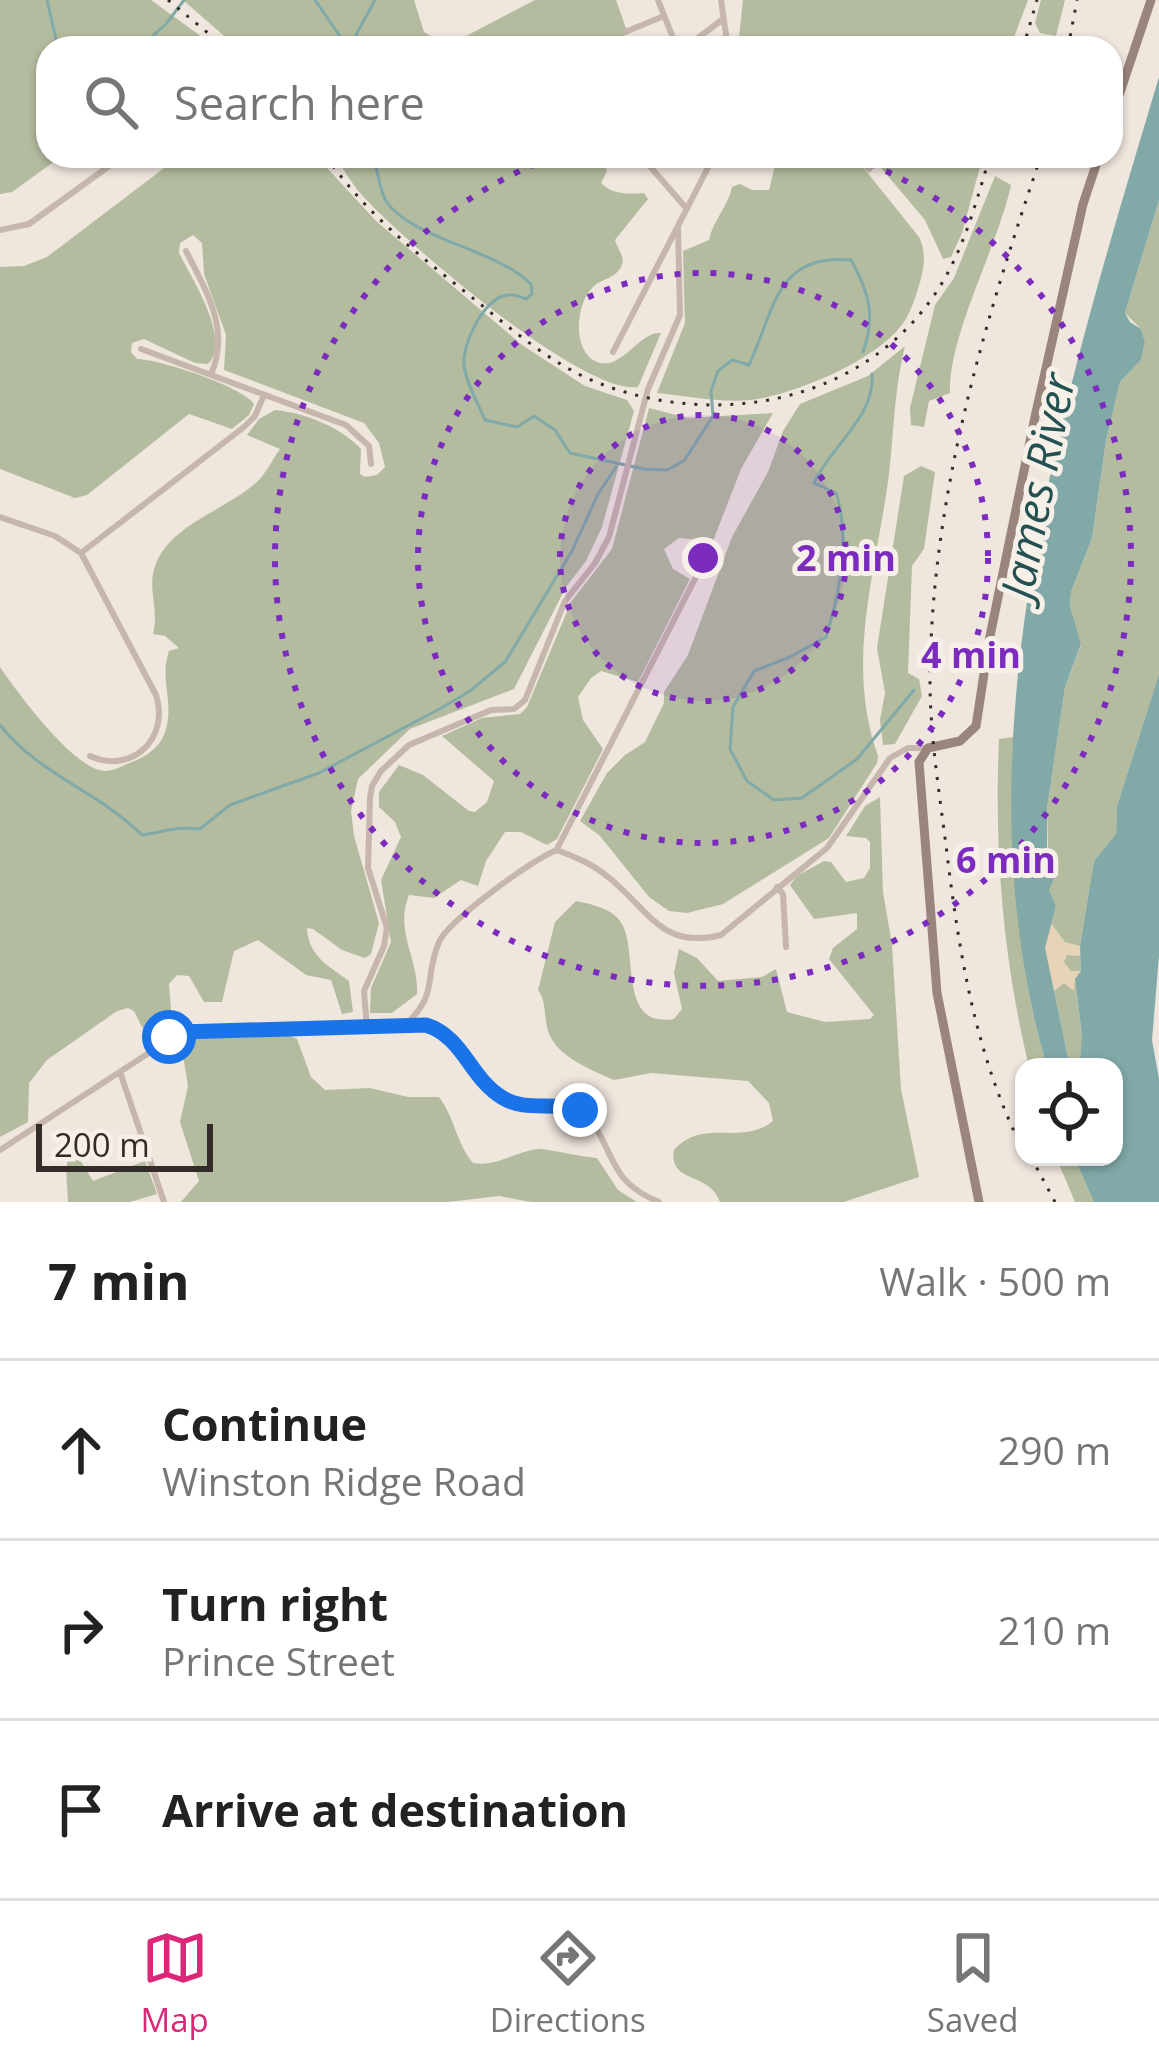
<!DOCTYPE html>
<html lang="en">
<head>
<meta charset="utf-8">
<style>
	:root { --surface:#fff; --page:#f6f6f6; --text:#222; --muted:#767676; --line:#e0e0e0; --accent:#db2777 }
	body { margin:0; font-family:"Open Sans",sans-serif; background:var(--page); color:var(--text) }
	.controls { position:absolute; right:36px; bottom:36px; display:grid; overflow:hidden; border-radius:24px; box-shadow:0 3px 9px #0004 }
	.controls button { width:108px; height:108px; display:grid; place-items:center; padding:0; border:0; border-bottom:3px solid var(--line); background:var(--surface); color:var(--text); font:60px sans-serif }
	.scale { position:absolute; left:36px; bottom:30px; width:177px; box-sizing:border-box; padding-left:12px; border:6px solid #342c29; border-top:0; font-size:33px; line-height:42px; white-space:nowrap; color:#342c29; -webkit-text-stroke:9px #f7f0e9; paint-order:stroke }
	.stop { position:absolute; width:36px; height:36px; margin:-27px; border:9px solid #1a73e8; border-radius:50%; background:#fff }
	.stop.end { background:#1a73e8; border-color:#fff; box-shadow:0 3px 12px #0008 }
	.list { margin:0; padding:0; list-style:none }
	h2 { display:flex; justify-content:space-between; align-items:center; height:156px; margin:0; padding:0 48px; font-size:51px }
	h2 small { font-size:39px; font-weight:400; color:var(--muted) }
	.list li { display:grid; grid-template-columns:78px 1fr auto; gap:36px; align-items:center; box-sizing:border-box; height:180px; padding:0 48px; border-top:3px solid var(--line) }
	.list b { display:block; font-size:45px; white-space:nowrap }
	.list p { margin:0; font-size:39px; white-space:nowrap; color:var(--muted) }
	.list em { font-size:39px; font-style:normal; color:var(--muted) }
	.icon { flex:none; width:66px; height:66px; fill:none; stroke:currentColor; stroke-width:2; stroke-linecap:round; stroke-linejoin:round }
	.map { position:relative; flex:none; width:1159px; height:1202px; overflow:hidden }
	.search { position:absolute; background:var(--surface); box-shadow:0 3px 9px #0004; left:36px; right:36px; top:36px; height:132px; display:flex; align-items:center; gap:30px; box-sizing:border-box; padding:0 42px; border-radius:36px; color:var(--muted); font-size:45px }
	.sheet { height:696px; background:var(--surface) }
	nav { display:flex; justify-content:space-around; align-items:center; box-sizing:border-box; height:168px; border-top:3px solid var(--line); background:var(--surface); font-size:33px; color:var(--muted) }
	nav a { display:grid; justify-items:center; gap:6px }
	nav .on { color:var(--accent) }
	.map>svg:first-child { display:block }
</style>
</head>
<body>
<div class="map">
<svg width="1159" height="1202" viewBox="0 0 1159 1202">
	<rect width="100%" height="100%" fill="#efe6dd"/>
	<path fill="#b4bc9f" d="M0 0H151L202 37 205 46 48 48V156H62L12 192 0 194Z
		M183 0H414L424 32 447 46 535 0H616L628 34 619 38 625 48H238Z
		M743 0H1028L1010 48H747L739 38Z
		M1041 0H1065L1056 36 1040 33 1035 23Z
		M180 156H316L376 221 522 345 585 386 627 400 634 411 602 527 586 561 566 587 514 689 410 729 358 779 351 811 354 836 379 923 371 954 365 958 342 950 313 929 307 928C308 956 329 966 349 981L353 1012 342 1014 331 980 306 975 258 940 234 951 222 1002H204L189 976 177 975 169 984 172 1023 162 1031 145 1033 134 1011 128 1008 117 1011 47 1060 29 1083 28 1122 0 1137V667C17 692 74 770 105 771 114 771 124 765 132 762 146 757 161 746 165 732 175 704 159 679 169 651L179 648 165 636 153 634C160 608 145 586 157 561 175 522 229 509 259 480 267 471 273 459 280 449L247 435 259 419 275 410C305 413 341 427 361 449L360 474 365 477 377 475 385 467 379 443 364 423 224 370 226 335 204 274 202 243 193 235 180 243 179 253C192 279 232 340 208 364L195 363 144 339 132 343 131 352 137 359C158 359 242 386 254 404L249 415 232 429 189 414 87 495 75 498 0 469V267L24 266 47 257Z
		M335 156H599L607 171 601 183C613 195 628 194 644 193L648 199 615 240C617 248 625 256 622 265 616 279 602 278 593 287 576 303 571 351 597 362 621 372 639 331 661 333L638 387C583 396 400 238 361 194 351 183 343 168 335 156Z
		M800 156 838 162 854 156 919 237C928 255 923 274 917 292 913 304 909 316 901 326 874 361 794 395 751 400 720 403 687 396 657 393L685 323 683 251 709 240C713 220 728 207 732 187L740 184 752 190H769L775 166Z
		M871 156H983L962 233 951 257 943 259 925 220Z
		M995 176 1011 185C998 246 948 336 950 393L929 401 924 427 911 425 910 408 935 305 954 278Z
		M1159 200V674L1117 806 1116 834 1094 861 1080 946 1081 971 1075 980 1082 1036V1067H1070L1045 948 1056 906 1049 890 1047 809 1065 687 1081 645 1070 606 1071 592 1092 538 1106 441 1120 382 1141 360 1145 342 1141 329 1125 313Z
		M905 346C895 386 894 425 890 465 879 565 843 657 878 756L877 763 829 838 723 904 687 913 669 911 649 897 600 836 580 821 607 773 625 755 645 742 664 703V692L688 655 732 537 768 472 783 431 800 404 868 376Z
		M649 408 688 418 773 413 741 469 713 541 679 538 664 549 673 569 690 579 638 682 601 671 591 678 578 697 583 720 603 749 557 839 547 845 521 832H505L486 861 478 886 461 880 434 898 409 895C394 931 419 958 417 994L392 1013H370L371 988 391 942 381 880 401 837 395 822 379 807V792L399 765 423 775 469 811 475 812 487 802 494 781 442 736 482 718 520 714 527 707 571 602 612 549Z
		M921 466 935 472 924 549 912 566 908 673 919 679 922 696 895 744 883 745 880 720 885 693 877 648 904 476Z
		M1013 737C1010 849 1015 959 1047 1067H1029C1003 959 994 850 999 739Z
		M880 797 883 892 892 945 901 1089 919 1177 844 1202H720C710 1171 668 1184 674 1150 704 1117 741 1147 773 1121L769 1103 748 1081 651 1073 614 1080C590 1069 553 1056 547 1027 544 1013 546 1001 538 990L555 922 576 901C590 904 611 908 620 921 640 947 616 1029 674 1019L682 1009 674 973 679 949 697 958 718 981 762 977 776 969 787 1012 825 1022 870 1019 874 1015 829 959 833 948 857 929V913L814 919 790 885 797 876 824 861 831 862 846 882 864 878 870 868V842L866 838 846 836 865 806Z
		M288 1035 297 1039 311 1077 325 1090 370 1088 408 1097H439C455 1118 456 1143 473 1163 497 1167 516 1151 539 1149 547 1149 583 1157 597 1158L618 1190 637 1202H531L499 1196 448 1202H181L199 1181 180 1122 188 1086 180 1038Z
		M70 1154 80 1160 93 1181 145 1161 157 1194 130 1202H68L66 1167Z
		M1056 1157H1074L1094 1202H1075Z"/>
	<path fill="#e7d4b8" d="M1050 922 1065 942 1080 946 1081 956 1067 955 1064 962 1071 971H1081L1075 979 1074 991 1064 983 1053 992 1045 948Z"/>
	<path fill="#80a9a8" d="M1159 77V200L1125 313 1130 322 1141 329 1145 342 1141 360 1120 382 1106 441 1092 538 1071 592 1070 606 1081 644 1065 687 1047 809V860L1056 873 1049 890 1056 906 1045 948 1070 1067H1047C952 743 1066 389 1159 77Z
		M1159 674V956L1152 1040 1159 1079V1202H1094L1074 1157H1114V1067L1080 1064 1082 1036 1075 979 1081 971 1080 946 1094 861 1116 834 1117 806Z"/>
	<g fill="none" stroke-linecap="round" stroke-linejoin="round">
		<path stroke="#80a9a8" stroke-width="3" d="M47 0 58 48
			M315 0 348 48
			M350 46 375 0
			M139 48 166 24 184 0
			M373 156C378 170 379 189 386 201 411 239 494 248 531 284L532 294 526 299C521 297 513 294 508 295 484 297 462 344 464 365 466 383 478 403 485 420L517 427 534 416 555 430 570 453 644 469 667 470 684 461 713 416 711 391 718 371 732 360 749 365C775 309 776 253 851 260 869 292 876 316 863 352
			M872 374C876 416 830 447 814 483L836 493C851 538 840 592 826 637L790 657 754 671 733 707 730 749 747 781 774 800 802 798 857 759 914 690
			M0 725C38 774 99 792 142 835 165 832 175 826 200 829L230 805 319 773 443 707 470 691 505 662 572 551 598 494 616 467"/>
		<path stroke="#c6b6ab" stroke-width="6" d="M658 0 677 48
			M721 0 728 48
			M625 32 664 16
			M685 48 723 19
			M641 156 687 209
			M859 156 869 169
			M0 230 29 224 123 156
			M186 251C206 291 231 330 211 374
			M141 349 346 425 369 446 371 464
			M613 352 714 156
			M0 517 55 536 81 553 156 695C170 738 132 775 90 756
			M81 553 244 427 255 416 264 395
			M557 849 700 569
			M557 850C575 857 593 864 608 877 649 909 661 950 721 935L827 848 890 758 908 748H927
			M777 887 783 894 786 947
			M407 1026C468 1025 460 1073 503 1098 525 1111 555 1102 580 1110 618 1145 602 1179 659 1202
			M367 1029 364 991 384 946 387 928 368 868 370 798 372 786 381 771 409 745 491 710 514 709 525 700 565 601 595 563 609 537 648 389 680 315 678 227
			M121 1075 164 1202
			M0 1150 181 1032 404 1026C440 993 423 980 439 942 448 921 534 858 557 850"/>
		<path stroke="#99857c" stroke-width="9" d="M1111 119 1151 0
			M979 1202 937 993 919 762 928 748 960 741 976 726 989 641 1035 417 1083 204 1099 156"/>
		<path stroke="#342c29" stroke-width="3" stroke-dasharray="3 9" stroke-linecap="butt" d="M168 0 226 48
			M1023 48 1037 0
			M1068 48 1077 0
			M326 156C365 213 415 252 469 295 508 326 549 363 596 382 715 430 863 404 937 291 964 250 976 202 990 156
			M1024 1152C977 1059 961 964 948 862 941 802 930 741 930 681 931 499 983 326 1041 156
			M1031 1157 1055 1202"/>
	</g>
	<g fill="none" stroke-linecap="round" stroke-linejoin="round">
		<path stroke="#1a73e8" stroke-width="15" d="M169 1037 181 1032 426 1025C464 1037 470 1079 503 1098 525 1112 555 1101 580 1110"/>
	</g>
	<circle cx="703" cy="558" r="143" fill="#7b2cbf" fill-opacity=".12"/>
	<g fill="none" stroke="#7b2cbf" stroke-width="6" stroke-dasharray="6 12">
		<circle cx="703" cy="558" r="143"/>
		<circle cx="703" cy="558" r="285"/>
		<path d="M853 157A428 428 0 1 1 553 157"/>
	</g>
	<g text-anchor="middle" stroke-width="10" stroke-linejoin="round" paint-order="stroke">
		<g font-size="45" font-style="italic" fill="#235051" stroke="#f7f0e9">
			<text transform="translate(1038 486) rotate(-79)" y="16">James River</text>
		</g>
	</g>
	<circle cx="703" cy="558" r="18" fill="#7b2cbf" stroke="#f7f0e9" stroke-width="6"/>
	<g font-size="36" text-anchor="middle" font-weight="bold" fill="#7b2cbf" stroke="#f7f0e9" stroke-width="10" stroke-linejoin="round" paint-order="stroke">
		<text x="846" y="571">2 min</text>
		<text x="971" y="668">4 min</text>
		<text x="1006" y="873">6 min</text>
	</g>
</svg>
<div class="controls">
<button><svg class="icon" aria-label="locate" viewBox="0 0 24 24"><circle cx="12" cy="12" r="6"/><path d="M12 2v4M12 18v4M2 12h4M18 12h4"/></svg></button>
</div>
<div class="scale">200 m</div>
<div class="stop" style="left:169px;top:1037px"></div>
<div class="stop end" style="left:580px;top:1110px"></div>
<div class="search"><svg class="icon" aria-label="search" viewBox="0 0 24 24"><circle cx="10" cy="10" r="6"/><path d="M15 15l6 6"/></svg>Search here</div>
</div>
<section class="sheet">
<h2>7 min<small>Walk · 500 m</small></h2>
<ul class="list">
<li><svg class="icon" aria-label="ahead" viewBox="0 0 24 24"><path d="M12 20V5M6 11l6-6 6 6"/></svg><div><b>Continue</b><p>Winston Ridge Road</p></div><em>290 m</em></li>
<li><svg class="icon" aria-label="right" viewBox="0 0 24 24"><path d="M7 20v-9h11M14 6l5 5-5 5"/></svg><div><b>Turn right</b><p>Prince Street</p></div><em>210 m</em></li>
<li><svg class="icon" aria-label="arrive" viewBox="0 0 24 24"><path d="M6 21V4h12l-3 4 3 4H6"/></svg><div><b>Arrive at destination</b></div></li>
</ul>
</section>
<nav>
<a class="on"><svg class="icon" aria-label="map" viewBox="0 0 24 24"><path d="M3 6l6-2 6 2 6-2v14l-6 2-6-2-6 2zM9 4v14M15 6v14"/></svg>Map</a>
<a><svg class="icon" aria-label="directions" viewBox="0 0 24 24"><path d="M12 3l9 9-9 9-9-9zM9 14v-3h6M13 9l2 2-2 2"/></svg>Directions</a>
<a><svg class="icon" aria-label="saved" viewBox="0 0 24 24"><path d="M7 4h10v16l-5-4-5 4z"/></svg>Saved</a>
</nav>
</body>
</html>
